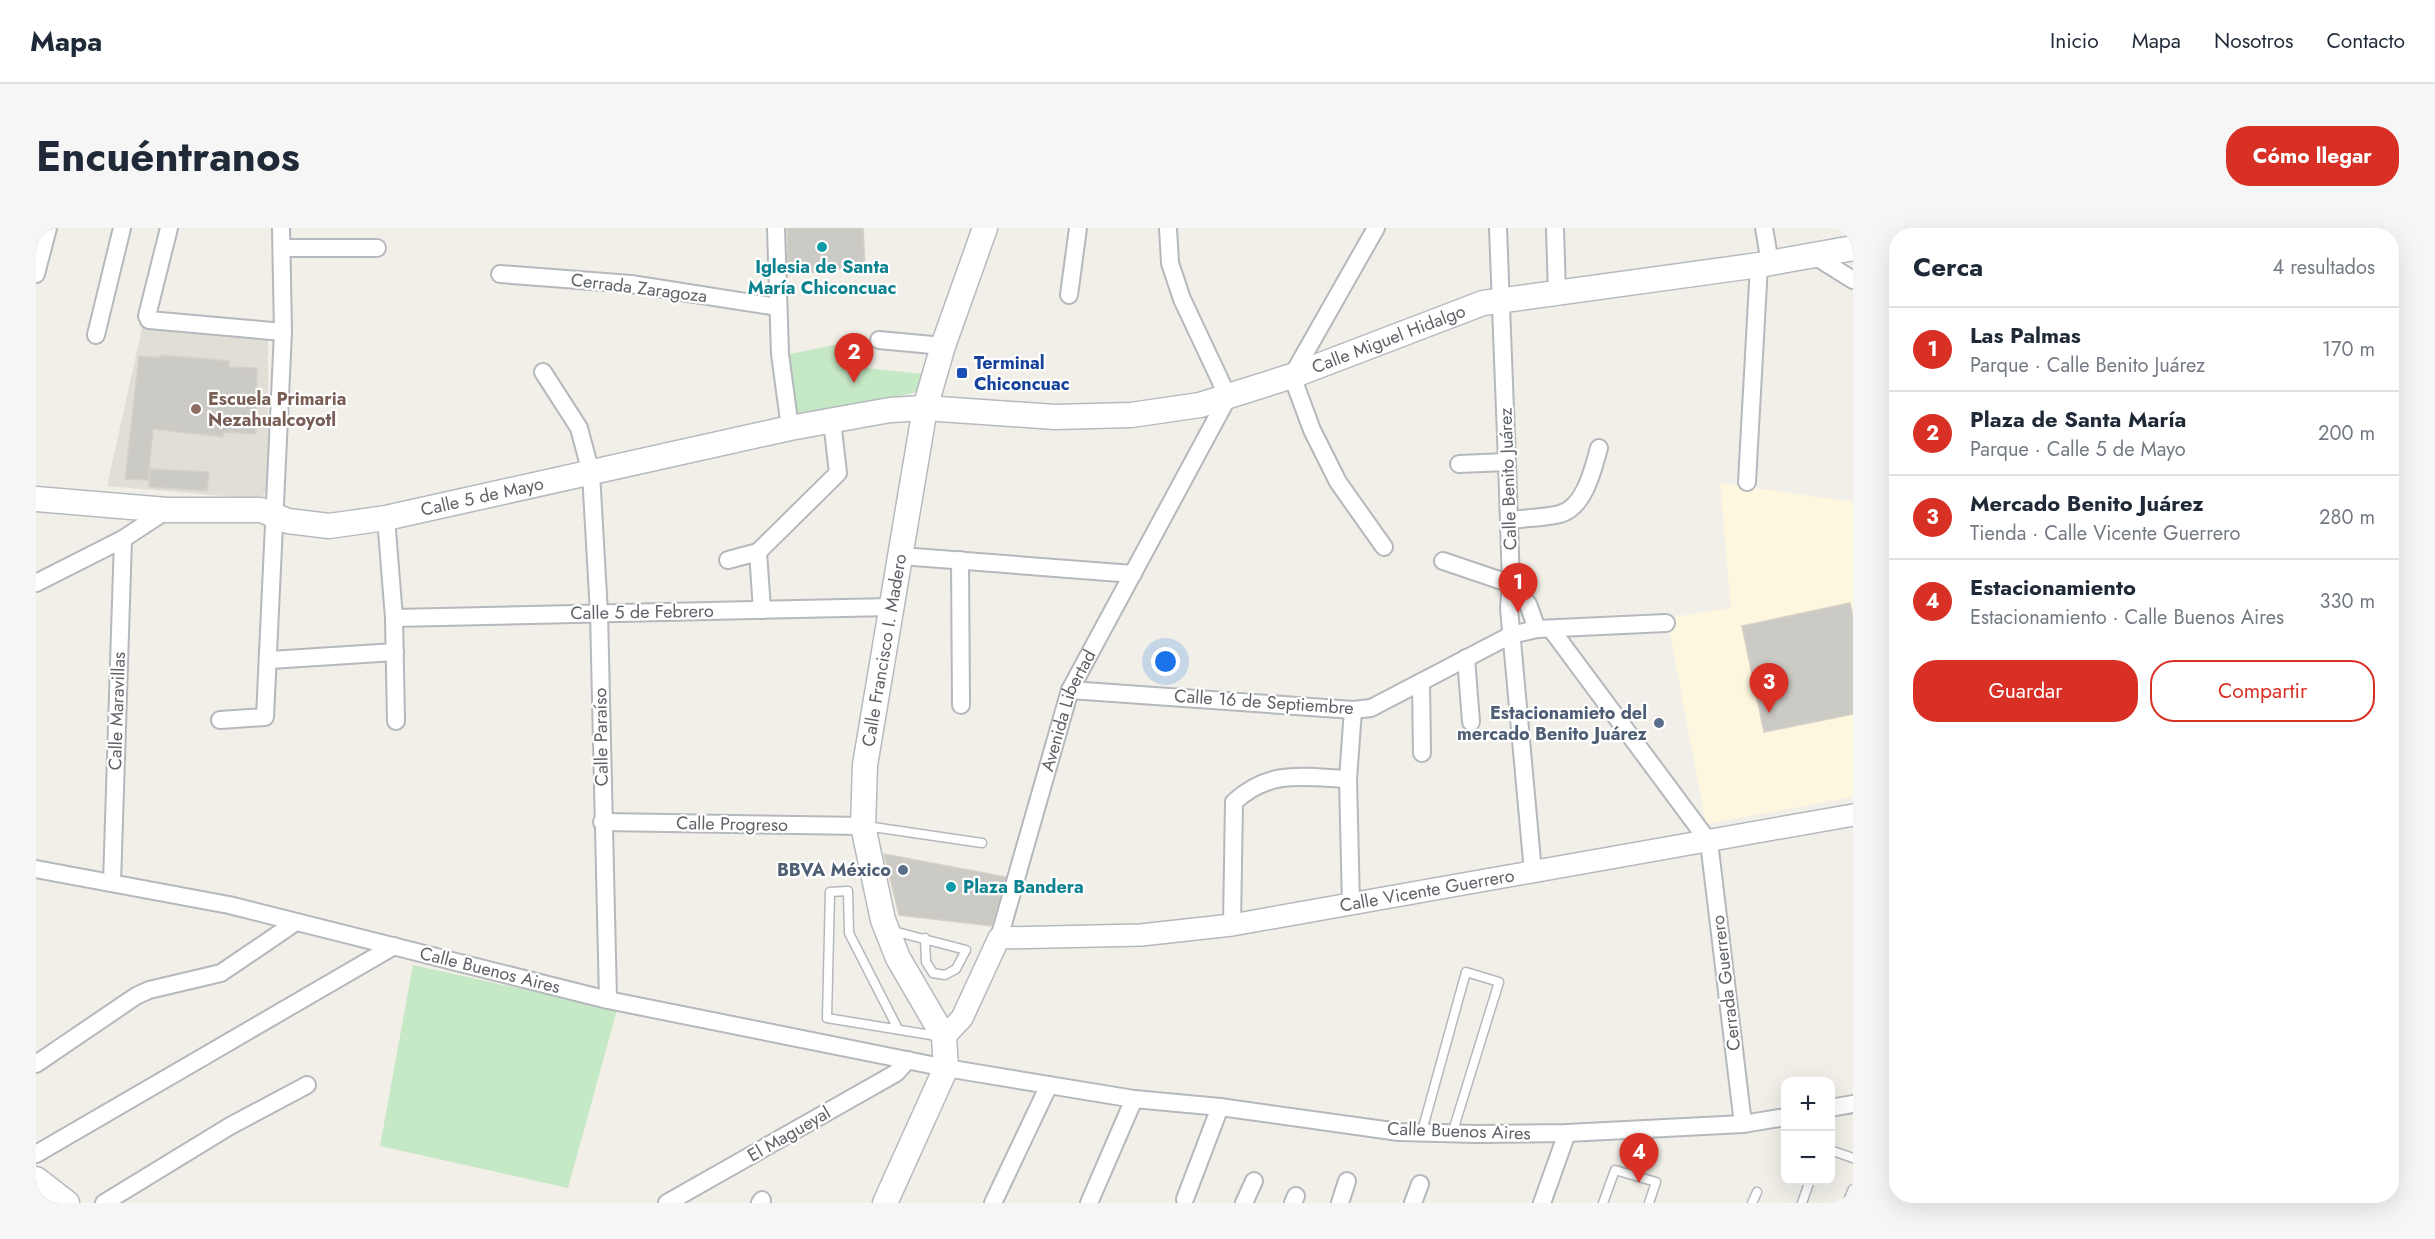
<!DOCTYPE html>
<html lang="es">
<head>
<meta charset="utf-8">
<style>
	:root { --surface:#fff; --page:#f6f6f7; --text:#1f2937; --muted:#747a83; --line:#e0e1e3; --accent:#d93025 }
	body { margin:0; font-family:Jost,sans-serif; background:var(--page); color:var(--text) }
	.controls { position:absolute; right:18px; bottom:18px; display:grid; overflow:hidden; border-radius:12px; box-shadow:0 6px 24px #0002 }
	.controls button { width:54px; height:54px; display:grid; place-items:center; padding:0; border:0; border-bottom:2px solid var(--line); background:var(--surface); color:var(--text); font:30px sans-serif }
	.you { position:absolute; left:1130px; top:434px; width:21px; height:21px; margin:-15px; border:4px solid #fff; border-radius:50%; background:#1a73e8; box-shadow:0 0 0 9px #1a73e833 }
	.badge { display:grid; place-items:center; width:39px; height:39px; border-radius:50%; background:var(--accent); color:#fff; font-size:20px; font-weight:700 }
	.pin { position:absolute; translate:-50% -50px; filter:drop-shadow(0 2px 3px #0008) }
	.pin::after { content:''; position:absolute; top:32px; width:21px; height:18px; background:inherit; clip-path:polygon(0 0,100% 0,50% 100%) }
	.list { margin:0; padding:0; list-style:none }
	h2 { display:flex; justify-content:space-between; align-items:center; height:78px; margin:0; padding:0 24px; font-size:26px }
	h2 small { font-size:20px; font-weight:400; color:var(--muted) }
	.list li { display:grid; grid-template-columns:39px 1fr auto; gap:18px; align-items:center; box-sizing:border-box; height:84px; padding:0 24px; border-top:2px solid var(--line) }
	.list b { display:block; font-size:22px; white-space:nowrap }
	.list p { margin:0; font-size:20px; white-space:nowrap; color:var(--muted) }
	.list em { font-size:20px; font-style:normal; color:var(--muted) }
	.actions { display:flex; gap:12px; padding:18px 24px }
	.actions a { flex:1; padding:14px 0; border:2px solid var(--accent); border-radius:24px; text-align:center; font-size:21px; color:var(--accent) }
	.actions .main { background:var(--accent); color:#fff }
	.map { position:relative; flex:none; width:1817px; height:975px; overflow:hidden; border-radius:24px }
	header { display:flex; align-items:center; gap:36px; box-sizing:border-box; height:84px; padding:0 30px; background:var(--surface); border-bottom:2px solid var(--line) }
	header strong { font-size:28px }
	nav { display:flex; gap:33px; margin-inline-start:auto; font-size:21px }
	.intro { display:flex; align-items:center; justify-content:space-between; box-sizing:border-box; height:144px; padding:0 36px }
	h1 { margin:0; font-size:42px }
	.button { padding:15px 27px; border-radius:24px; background:var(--accent); color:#fff; font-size:21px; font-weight:700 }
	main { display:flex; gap:36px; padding:0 36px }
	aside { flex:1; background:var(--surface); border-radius:24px; box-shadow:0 6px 24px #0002 }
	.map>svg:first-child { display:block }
</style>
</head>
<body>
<header>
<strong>Mapa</strong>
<nav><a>Inicio</a><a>Mapa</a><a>Nosotros</a><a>Contacto</a></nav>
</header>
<div class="intro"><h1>Encuéntranos</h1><a class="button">Cómo llegar</a></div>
<main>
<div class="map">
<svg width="1817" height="975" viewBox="0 0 1817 975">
	<rect width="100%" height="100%" fill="#f1efe8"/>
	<path fill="#fef7e0" d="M1684 255 1817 274V569L1670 596 1631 390 1695 380Z"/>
	<path fill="#e1ded6" d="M106 100 232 105V262L223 271 71 258Z"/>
	<path fill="#c5e8c5" d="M828 111 829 140 889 146 881 164 756 191 749 127Z
		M377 737 581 782 532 960 344 918Z"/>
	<path fill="#cccac5" stroke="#d6d1c6" stroke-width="1.5" d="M751 0H827L829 38 752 47Z
		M124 127 194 133 193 139 221 140 220 206 187 204V209L117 201 112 252 89 251 103 128 124 130Z
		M114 241 173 244 171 263 113 259Z
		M1814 375 1817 388V486L1728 504 1706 398Z
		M848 626 970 649 956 698 863 687Z"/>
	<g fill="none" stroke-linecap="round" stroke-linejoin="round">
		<defs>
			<path id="service" d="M830 598 946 615
				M857 703 930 722 920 741 909 747 897 745 890 734 889 710
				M862 801 813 705 812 663 794 664 791 790 901 808
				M1386 903 1430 744 1463 754 1416 906
				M1794 922 1817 930
				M1567 975 1579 942 1620 954 1613 975
				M1716 975 1721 964
				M1766 975 1774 952
				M1811 975 1817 961"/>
			<g id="minor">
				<path d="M133 0 111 88 113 92 247 104"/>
				<path d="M740 0 744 126 754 200"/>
				<path d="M1340 0 1256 148 1276 202 1302 254 1348 319"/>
				<path d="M1462 0 1471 234 1475 356 1473 380 1497 644"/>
				<path d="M1519 0 1521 66"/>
				<path d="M1728 0 1734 35"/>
				<path d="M246 20H341"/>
				<path d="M1777 27 1817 52"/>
				<path d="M0 46 12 0"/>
				<path d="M464 46 595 56 742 79"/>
				<path d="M1033 67 1042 0"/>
				<path d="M60 107 86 0"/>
				<path d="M843 112 907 118"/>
				<path d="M507 144 543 200 555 245 563 385 572 772"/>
				<path d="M1423 236 1471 234"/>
				<path d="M1711 254 1723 37"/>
				<path d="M350 290 358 390 360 493"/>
				<path d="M1473 292C1489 290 1508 290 1524 286 1549 279 1557 241 1563 220"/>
				<path d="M865 328 1097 346"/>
				<path d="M692 332 722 324"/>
				<path d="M924 332 925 477"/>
				<path d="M1407 333 1475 356 1492 376 1501 401"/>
				<path d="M0 355 87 311 131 282"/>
				<path d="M726 382 722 324 802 245 796 193"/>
				<path d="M358 390 855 379"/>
				<path d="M1515 401 1673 614 1707 896"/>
				<path d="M1430 430 1435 494"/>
				<path d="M234 432 359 424"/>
				<path d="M1385 454 1386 525"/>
				<path d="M1034 462 1317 482 1335 480 1475 407 1501 401 1630 395"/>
				<path d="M184 492 229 489 247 104 245 0"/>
				<path d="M566 594 827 598"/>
				<path d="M0 641 193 677 572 772 910 840 1098 871 1184 879 1363 904 1441 906 1531 905 1707 896 1750 889"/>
				<path d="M76 655 87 311"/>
				<path d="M1315 677 1312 551 1317 482"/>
				<path d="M1196 697 1198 574C1234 541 1267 549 1312 551"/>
				<path id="s1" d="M963 710 1034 462 1192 169 1146 71 1134 35 1132 0"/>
				<path d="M0 836 100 768 113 762 185 745 260 694"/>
				<path d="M1794 880 1817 876"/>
				<path d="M0 926 358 718"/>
				<path d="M1149 971 1184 879"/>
				<path d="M68 975 194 898 271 857"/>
				<path d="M631 975 860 845 872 832"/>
				<path d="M724 975 726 972"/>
				<path d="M957 975 1013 857"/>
				<path d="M1053 975 1098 871"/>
				<path d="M1208 975 1218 953"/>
				<path d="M1257 975 1260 968"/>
				<path d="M1304 975 1311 953"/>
				<path d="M1377 975 1384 956"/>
				<path d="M1506 975 1531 905"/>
			</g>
			<g id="tertiary">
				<path id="s2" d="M908 809 926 790 963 710 1105 707 1196 697 1817 587"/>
			</g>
			<g id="secondary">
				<path id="s3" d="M0 271 131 282H225L252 293 293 298 350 290 754 200 854 182 889 180 1019 189 1095 187 1164 177 1256 148 1447 75 1723 37 1817 20"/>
				<path d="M0 951 31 975"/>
				<path id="s4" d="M849 975 910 840 908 809 862 730 847 692 827 598 829 537 889 180 907 118 949 0"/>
			</g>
		</defs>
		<use href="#service" stroke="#b5b8bc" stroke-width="11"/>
		<use href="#minor" stroke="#b5b8bc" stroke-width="20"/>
		<use href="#tertiary" stroke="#b5b8bc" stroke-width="24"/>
		<use href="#secondary" stroke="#b6babf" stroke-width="27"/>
		<use href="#service" stroke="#fff" stroke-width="8"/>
		<use href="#minor" stroke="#fff" stroke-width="16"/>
		<use href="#tertiary" stroke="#fff" stroke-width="21"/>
		<use href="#secondary" stroke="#fff" stroke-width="24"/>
	</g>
	<g fill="#0f9aa8" stroke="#fff" stroke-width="2">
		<circle cx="786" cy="19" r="6"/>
		<circle cx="915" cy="659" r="6"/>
	</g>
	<rect fill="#1a4fb4" stroke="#fff" stroke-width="2" x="920" y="139" width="12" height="12" rx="3"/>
	<circle fill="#8d6e63" stroke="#fff" stroke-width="2" cx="160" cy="181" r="6"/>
	<g fill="#5c6f8a" stroke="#fff" stroke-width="2">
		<circle cx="1623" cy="495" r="6"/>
		<circle cx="867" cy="642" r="6"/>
	</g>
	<g text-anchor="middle" stroke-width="4.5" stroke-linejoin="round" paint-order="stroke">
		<g font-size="18" font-weight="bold" fill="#0d838f" stroke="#fff">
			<text x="786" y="45">Iglesia de Santa<tspan x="786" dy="21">María Chiconcuac</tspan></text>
			<text x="927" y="665" text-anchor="start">Plaza Bandera</text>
		</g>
		<g font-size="18" fill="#5f6368" stroke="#fff">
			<text transform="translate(603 60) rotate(7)" y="6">Cerrada Zaragoza</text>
			<text dy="6" stroke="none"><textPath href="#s3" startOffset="1380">Calle Miguel Hidalgo</textPath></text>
			<text transform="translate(1472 251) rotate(-92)" y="6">Calle Benito Juárez</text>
			<text dy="6" stroke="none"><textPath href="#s3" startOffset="452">Calle 5 de Mayo</textPath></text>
			<text transform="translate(606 384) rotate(-1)" y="6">Calle 5 de Febrero</text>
			<text dy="6" stroke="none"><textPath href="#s4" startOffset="585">Calle Francisco I. Madero</textPath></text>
			<text transform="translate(1228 474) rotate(4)" y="6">Calle 16 de Septiembre</text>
			<text transform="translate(81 483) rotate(-88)" y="6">Calle Maravillas</text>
			<text dy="6" stroke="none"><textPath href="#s1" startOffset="238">Avenida Libertad</textPath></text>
			<text transform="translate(565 509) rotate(-91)" y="6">Calle Paraíso</text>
			<text transform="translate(696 596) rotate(1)" y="6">Calle Progreso</text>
			<text dy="6" stroke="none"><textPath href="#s2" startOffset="546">Calle Vicente Guerrero</textPath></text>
			<text transform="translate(454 742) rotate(14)" y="6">Calle Buenos Aires</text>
			<text transform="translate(1690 755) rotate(-97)" y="6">Cerrada Guerrero</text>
			<text transform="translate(1423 903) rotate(2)" y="6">Calle Buenos Aires</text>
			<text transform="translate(753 906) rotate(-30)" y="6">El Magueyal</text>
		</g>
		<g font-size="18" font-weight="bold" fill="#164399" stroke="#fff" text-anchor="start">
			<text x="938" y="141">Terminal<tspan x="938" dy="21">Chiconcuac</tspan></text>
		</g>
		<g font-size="18" font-weight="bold" fill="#785e54" stroke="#fff" text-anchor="start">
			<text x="172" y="177">Escuela Primaria<tspan x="172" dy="21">Nezahualcoyotl</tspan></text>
		</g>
		<g font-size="18" font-weight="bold" fill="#4e5e75" stroke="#fff" text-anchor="end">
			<text x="1611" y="491">Estacionamieto del<tspan x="1611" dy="21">mercado Benito Juárez</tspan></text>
			<text x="855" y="648">BBVA México</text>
		</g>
	</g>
</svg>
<div class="controls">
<button>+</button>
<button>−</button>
</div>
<div class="you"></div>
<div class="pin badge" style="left:1482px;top:385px">1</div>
<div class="pin badge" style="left:818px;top:155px">2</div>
<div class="pin badge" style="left:1733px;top:485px">3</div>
<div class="pin badge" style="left:1603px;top:955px">4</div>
</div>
<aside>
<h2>Cerca<small>4 resultados</small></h2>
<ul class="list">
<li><span class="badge">1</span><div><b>Las Palmas</b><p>Parque · Calle Benito Juárez</p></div><em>170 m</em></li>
<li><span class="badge">2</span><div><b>Plaza de Santa María</b><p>Parque · Calle 5 de Mayo</p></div><em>200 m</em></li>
<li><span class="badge">3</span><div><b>Mercado Benito Juárez</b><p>Tienda · Calle Vicente Guerrero</p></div><em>280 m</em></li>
<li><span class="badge">4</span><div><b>Estacionamiento</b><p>Estacionamiento · Calle Buenos Aires</p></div><em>330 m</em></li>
</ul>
<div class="actions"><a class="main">Guardar</a><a>Compartir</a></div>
</aside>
</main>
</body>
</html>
